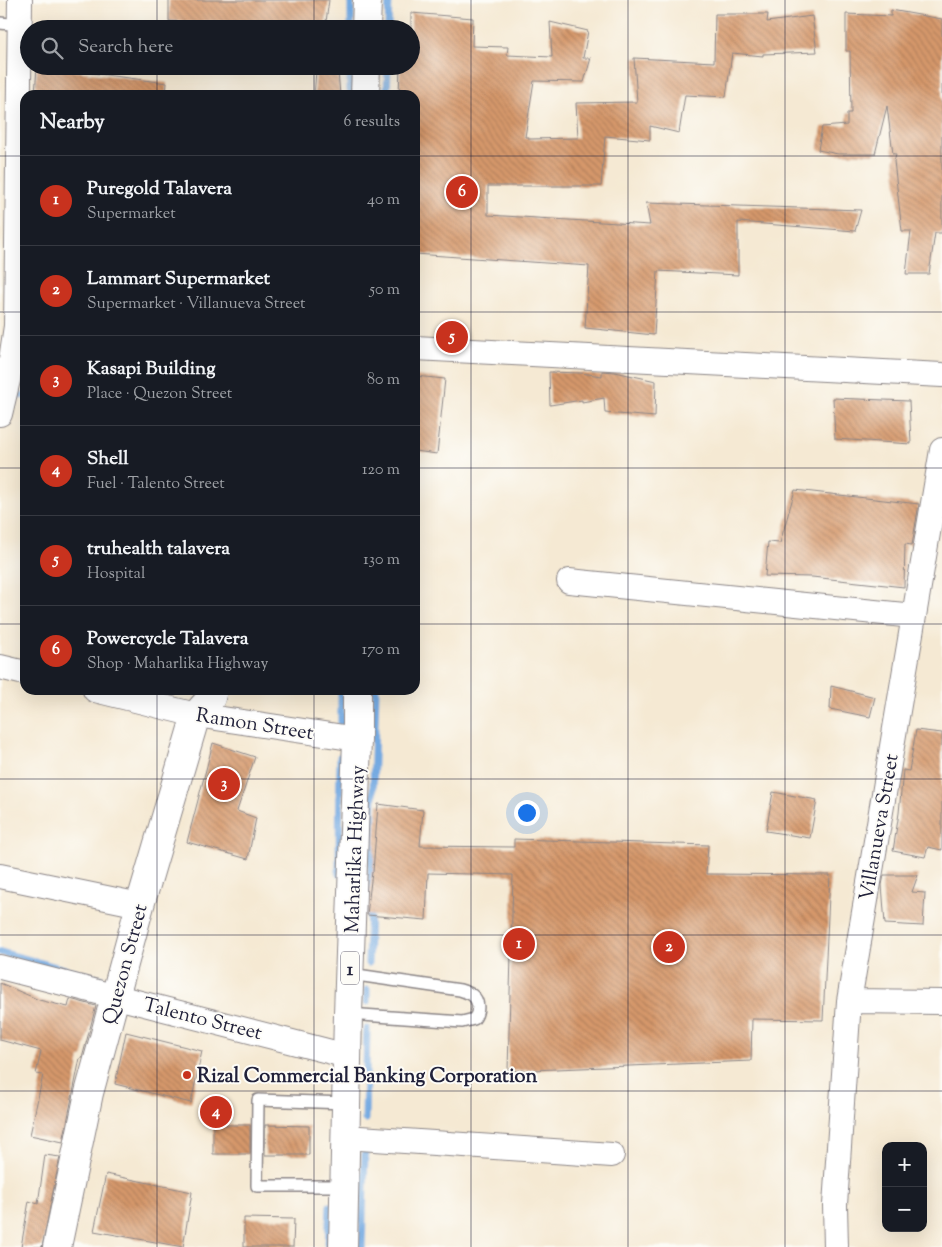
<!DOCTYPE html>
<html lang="en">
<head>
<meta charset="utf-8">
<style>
	:root { --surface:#171b24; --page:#242831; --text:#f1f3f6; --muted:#9ea1a6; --line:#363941; --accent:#c8321e }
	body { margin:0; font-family:"Sorts Mill Goudy",serif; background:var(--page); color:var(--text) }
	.controls { position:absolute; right:15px; bottom:15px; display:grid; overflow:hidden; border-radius:10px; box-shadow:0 5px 20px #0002 }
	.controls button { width:45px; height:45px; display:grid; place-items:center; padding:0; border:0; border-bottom:1px solid var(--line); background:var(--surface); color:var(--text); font:25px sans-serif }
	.you { position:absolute; left:526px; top:812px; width:18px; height:18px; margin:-12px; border:4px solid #fff; border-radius:50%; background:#1a73e8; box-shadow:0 0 0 8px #1a73e833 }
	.badge { display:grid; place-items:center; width:32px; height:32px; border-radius:50%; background:var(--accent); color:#fff; font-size:16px; font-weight:700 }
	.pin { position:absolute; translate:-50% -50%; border:2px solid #fff; box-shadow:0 1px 5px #0006 }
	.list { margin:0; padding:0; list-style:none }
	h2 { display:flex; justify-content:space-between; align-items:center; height:65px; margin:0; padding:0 20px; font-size:21px }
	h2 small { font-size:16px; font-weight:400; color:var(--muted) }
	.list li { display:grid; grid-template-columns:32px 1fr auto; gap:15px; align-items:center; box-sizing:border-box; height:90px; padding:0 20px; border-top:1px solid var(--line) }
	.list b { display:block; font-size:19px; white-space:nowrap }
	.list p { margin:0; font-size:16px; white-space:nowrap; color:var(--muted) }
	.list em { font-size:16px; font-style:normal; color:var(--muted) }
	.icon { flex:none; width:28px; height:28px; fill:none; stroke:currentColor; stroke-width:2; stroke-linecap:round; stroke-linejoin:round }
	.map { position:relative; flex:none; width:942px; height:1247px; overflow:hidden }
	.search { position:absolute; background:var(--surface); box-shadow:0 5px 20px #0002; left:20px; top:20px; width:400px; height:55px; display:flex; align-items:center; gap:12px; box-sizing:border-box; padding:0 18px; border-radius:28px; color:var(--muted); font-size:19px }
	.panel { position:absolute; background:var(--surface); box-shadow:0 5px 20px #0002; left:20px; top:90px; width:400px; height:605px; border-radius:15px }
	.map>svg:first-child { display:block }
</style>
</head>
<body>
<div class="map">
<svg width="942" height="1247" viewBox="0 0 942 1247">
	<defs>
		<pattern id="building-back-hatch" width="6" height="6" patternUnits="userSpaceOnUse" patternTransform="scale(1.25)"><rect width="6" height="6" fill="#d6986b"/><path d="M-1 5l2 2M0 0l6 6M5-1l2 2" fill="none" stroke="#ad7c59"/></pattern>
	</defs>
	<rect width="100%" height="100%" fill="#fdfcf7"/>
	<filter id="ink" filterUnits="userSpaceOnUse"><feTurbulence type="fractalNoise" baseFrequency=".02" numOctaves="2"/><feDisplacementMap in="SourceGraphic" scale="10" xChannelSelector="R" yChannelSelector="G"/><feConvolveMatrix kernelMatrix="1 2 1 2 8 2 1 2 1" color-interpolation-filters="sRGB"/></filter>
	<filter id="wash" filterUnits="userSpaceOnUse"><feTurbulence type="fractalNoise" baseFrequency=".0096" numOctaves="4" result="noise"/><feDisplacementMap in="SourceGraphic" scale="20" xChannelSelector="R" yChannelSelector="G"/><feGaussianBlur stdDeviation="1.12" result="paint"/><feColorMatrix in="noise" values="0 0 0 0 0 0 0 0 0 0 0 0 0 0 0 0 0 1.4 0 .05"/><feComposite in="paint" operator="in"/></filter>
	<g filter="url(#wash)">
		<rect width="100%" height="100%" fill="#f5e9d3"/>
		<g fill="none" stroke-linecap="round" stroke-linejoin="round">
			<path stroke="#73a9e1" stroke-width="7" d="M351 29V0
				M388 29 389 0
				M350 90V66
				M387 95 388 66
				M16 394 25 396
				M341 729V690
				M339 874 340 757
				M370 895 376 690
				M0 952 101 979
				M368 963 370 908
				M367 1002V990
				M365 1119 367 1029
				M328 1247 330 1206
				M362 1247 365 1153"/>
		</g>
		<g id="blocks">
			<path fill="url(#building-back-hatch)" d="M169 0H329L325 29H282V23L202 21V23L169 21Z
				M891 10 942 19V233H935L929 274H906L911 231H902L894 161 896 154H893L887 106 875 154H838L818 150 822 127 847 125V113H851L850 51H846V14L891 16Z
				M411 13 473 18 472 46 508 47 507 55 552 57 550 22 588 31 583 58H591L584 82 534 81 525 137H529V139L578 138 576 103 637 102 634 58 714 62 715 14H768L767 22 812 16 817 52 763 54V56L732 53 726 97 685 95 679 133 650 126V140L605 136 601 186H488V215L650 225 646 203 861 210 855 231 738 222V275L658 271 654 335 585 328 589 266 415 254V95H399L400 66H411Z
				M37 66 167 83 166 95H35Z
				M316 71 338 72 340 95H314Z
				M602 371 615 372 656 381 655 417 605 413 604 398 582 402V400L550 405 549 372 581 373 602 376Z
				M415 376 445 379 437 454 415 451Z
				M833 398 909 401 911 444 835 439Z
				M795 490 919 504 912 545 905 544 904 587 812 577 765 576 768 542 780 543Z
				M831 686 875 697 870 717 830 709Z
				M916 730 942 733V850L928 847 925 857 893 851 899 813 903 770 909 771Z
				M213 743 255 757 237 811 256 818 248 859 187 842Z
				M773 792 817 800 810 838 766 831Z
				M378 804 423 810 420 846 514 847V839L708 845 706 874 830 875 823 1020 752 1019 751 1061 508 1071 513 875 428 873 426 920 367 915 372 872H373Z
				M884 875H918L912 892 925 893 923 926 885 924 882 885Z
				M0 983 39 1000 68 1007 70 999 96 1006 82 1058H80L63 1142 30 1135 43 1075 36 1074 41 1051 0 1040Z
				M126 1032 202 1051 191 1103 115 1084Z
				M213 1125H250V1154H213Z
				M265 1125 309 1126V1155H265Z
				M45 1155 60 1157 42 1247H21L29 1201 38 1204Z
				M106 1174 192 1192 183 1247 94 1231Z
				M244 1218 294 1219 293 1247H244Z"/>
		</g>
	</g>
	<g filter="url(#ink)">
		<use href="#blocks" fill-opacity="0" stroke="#8c8687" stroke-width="1"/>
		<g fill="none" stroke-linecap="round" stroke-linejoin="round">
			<defs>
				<path id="service" d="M0 23 20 25
					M348 1014 462 1022 474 1019C479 1012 480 1001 472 995 469 993 463 991 460 990L350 974
					M343 1186H257L258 1100 346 1103"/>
				<path id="minor" d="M415 348 942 375
					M0 414 8 380 16 326 20 0
					M569 581 914 616
					M0 667 25 673
					M95 690 196 715 357 739
					M0 876 140 905
					M0 967 347 1056
					M849 1001 942 1002
					M345 1137 612 1155
					M836 1247 835 1205 849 1001 942 450"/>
				<path id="tertiary" d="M57 1247 89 1093 140 905 196 715 211 698 213 690"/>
				<path id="primary" d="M366 29 367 0
					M365 95 366 66
					M343 1247 348 1014 357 739V690"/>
			</defs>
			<use href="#service" stroke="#8c8687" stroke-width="14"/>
			<use href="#minor" stroke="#8c8687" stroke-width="26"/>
			<use href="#tertiary" stroke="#8c8687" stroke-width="30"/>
			<use href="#primary" stroke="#8c8687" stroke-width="30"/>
			<use href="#service" stroke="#fff" stroke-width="11"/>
			<use href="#minor" stroke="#fff" stroke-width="24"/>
			<use href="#tertiary" stroke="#fff" stroke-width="28"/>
			<use href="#primary" stroke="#fff" stroke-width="28"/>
		</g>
	</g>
	<path fill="none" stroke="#22223b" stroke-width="1" stroke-opacity="0.55" d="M157 0V29M314 0V29M471 0V1247M628 0V1247M785 0V1247M157 66V95M314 66V95M0 156H25M415 156H942M0 312H25M415 312H942M0 468H25M415 468H942M0 624H25M415 624H942M157 690V1247M314 690V1247M0 779H942M0 935H942M0 1091H942"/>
	<circle fill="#c8321e" stroke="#fdfcf7" stroke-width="2" cx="187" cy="1075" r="5"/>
	<g text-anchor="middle" stroke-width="4" stroke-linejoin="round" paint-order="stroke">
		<rect fill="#fdfcf7" stroke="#646373" stroke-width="1" x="341" y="951.5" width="18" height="33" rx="4"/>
		<g font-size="19" font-weight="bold" fill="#22223b">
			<text x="350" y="975">1</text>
		</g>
		<g font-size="20" fill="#22223b" stroke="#fdfcf7">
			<text transform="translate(255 723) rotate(9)" y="7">Ramon Street</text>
			<text transform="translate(878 827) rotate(-80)" y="7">Villanueva Street</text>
			<text transform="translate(354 849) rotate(-88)" y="7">Maharlika Highway</text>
			<text transform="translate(124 964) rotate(-75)" y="7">Quezon Street</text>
			<text transform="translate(203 1018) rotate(14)" y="7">Talento Street</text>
		</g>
		<g font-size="20" font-weight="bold" fill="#22223b" stroke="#fdfcf7" text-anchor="start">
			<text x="197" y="1082">Rizal Commercial Banking Corporation</text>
		</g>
	</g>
</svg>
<div class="controls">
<button>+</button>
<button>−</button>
</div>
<div class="you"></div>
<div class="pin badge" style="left:519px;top:944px">1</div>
<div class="pin badge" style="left:669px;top:947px">2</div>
<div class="pin badge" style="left:224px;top:784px">3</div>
<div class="pin badge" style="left:216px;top:1112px">4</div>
<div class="pin badge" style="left:452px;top:337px">5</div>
<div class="pin badge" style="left:462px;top:192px">6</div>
<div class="search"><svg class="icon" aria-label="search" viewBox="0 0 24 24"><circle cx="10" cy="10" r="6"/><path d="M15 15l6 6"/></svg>Search here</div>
<section class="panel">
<h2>Nearby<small>6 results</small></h2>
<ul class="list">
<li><span class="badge">1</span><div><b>Puregold Talavera</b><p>Supermarket</p></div><em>40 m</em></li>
<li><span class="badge">2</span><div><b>Lammart Supermarket</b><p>Supermarket · Villanueva Street</p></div><em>50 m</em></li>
<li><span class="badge">3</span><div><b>Kasapi Building</b><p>Place · Quezon Street</p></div><em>80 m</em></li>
<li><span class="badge">4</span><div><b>Shell</b><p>Fuel · Talento Street</p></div><em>120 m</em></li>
<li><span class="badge">5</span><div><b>truhealth talavera</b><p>Hospital</p></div><em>130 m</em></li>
<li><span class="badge">6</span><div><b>Powercycle Talavera</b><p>Shop · Maharlika Highway</p></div><em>170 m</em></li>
</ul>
</section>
</div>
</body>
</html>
